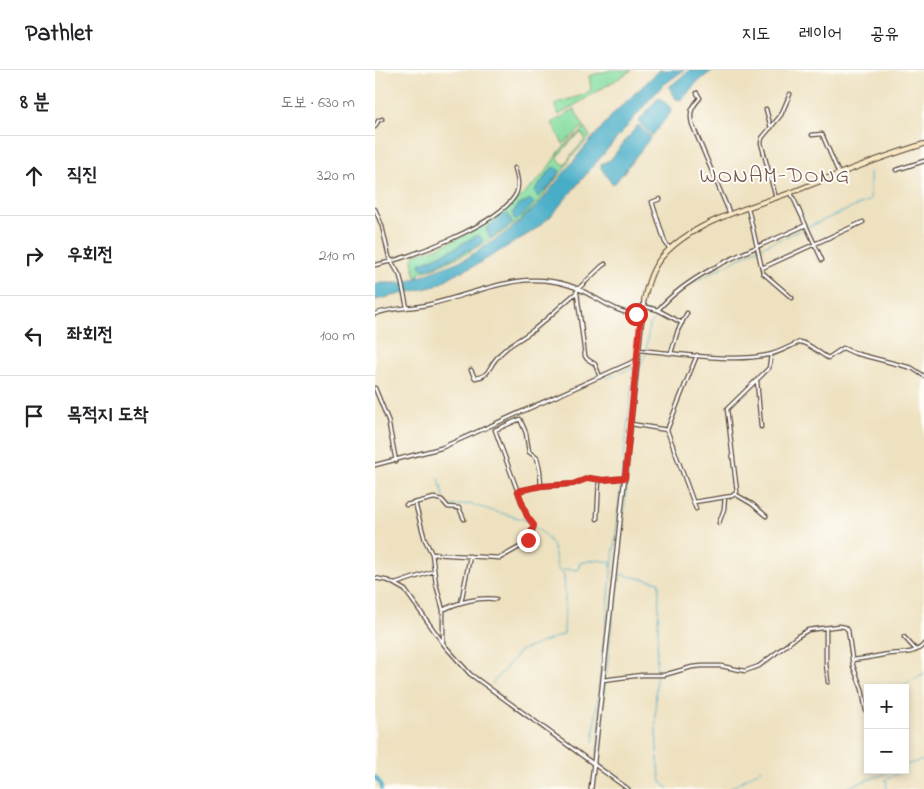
<!DOCTYPE html>
<html lang="ko">
<head>
<meta charset="utf-8">
<style>
	:root { --surface:#fff; --page:#f6f6f6; --text:#202124; --muted:#757577; --line:#e0e0e0 }
	body { margin:0; font-family:"Indie Flower","Poor Story",sans-serif; background:var(--page); color:var(--text) }
	.controls { position:absolute; right:15px; bottom:15px; display:grid; overflow:hidden; border-radius:0px; box-shadow:0 2px 8px #0003 }
	.controls button { width:45px; height:45px; display:grid; place-items:center; padding:0; border:0; border-bottom:1px solid var(--line); background:var(--surface); color:var(--text); font:25px sans-serif }
	.stop { position:absolute; width:15px; height:15px; margin:-11px; border:4px solid #d93025; border-radius:50%; background:#fff }
	.stop.end { background:#d93025; border-color:#fff; box-shadow:0 1px 5px #0008 }
	.list { margin:0; padding:0; list-style:none }
	h2 { display:flex; justify-content:space-between; align-items:center; height:65px; margin:0; padding:0 20px; font-size:21px }
	h2 small { font-size:16px; font-weight:400; color:var(--muted) }
	.list li { display:grid; grid-template-columns:32px 1fr auto; gap:15px; align-items:center; box-sizing:border-box; height:80px; padding:0 20px; border-top:1px solid var(--line) }
	.list b { display:block; font-size:19px; white-space:nowrap }
	.list em { font-size:16px; font-style:normal; color:var(--muted) }
	.icon { flex:none; width:28px; height:28px; fill:none; stroke:currentColor; stroke-width:2; stroke-linecap:round; stroke-linejoin:round }
	.map { position:relative; flex:none; width:549px; height:719px; overflow:hidden }
	header { display:flex; align-items:center; gap:30px; box-sizing:border-box; height:70px; padding:0 25px; background:var(--surface); border-bottom:1px solid var(--line) }
	header strong { font-size:24px }
	nav { display:flex; gap:28px; margin-inline-start:auto; font-size:18px }
	main { display:flex }
	aside { flex:1; background:var(--surface) }
	.map>svg:first-child { display:block }
</style>
</head>
<body>
<header>
<strong>Pathlet</strong>
<nav><a>지도</a><a>레이어</a><a>공유</a></nav>
</header>
<main>
<aside>
<h2>8 분<small>도보 · 630 m</small></h2>
<ul class="list">
<li><svg class="icon" aria-label="ahead" viewBox="0 0 24 24"><path d="M12 20V5M6 11l6-6 6 6"/></svg><div><b>직진</b></div><em>320 m</em></li>
<li><svg class="icon" aria-label="right" viewBox="0 0 24 24"><path d="M7 20v-9h11M14 6l5 5-5 5"/></svg><div><b>우회전</b></div><em>210 m</em></li>
<li><svg class="icon" aria-label="left" viewBox="0 0 24 24"><path d="M17 20v-9H6M10 6l-5 5 5 5"/></svg><div><b>좌회전</b></div><em>100 m</em></li>
<li><svg class="icon" aria-label="arrive" viewBox="0 0 24 24"><path d="M6 21V4h12l-3 4 3 4H6"/></svg><div><b>목적지 도착</b></div></li>
</ul>
</aside>
<div class="map">
<svg width="549" height="719" viewBox="0 0 549 719">
	<rect width="100%" height="100%" fill="#fdfcf7"/>
	<filter id="ink" filterUnits="userSpaceOnUse"><feTurbulence type="fractalNoise" baseFrequency=".02" numOctaves="2"/><feDisplacementMap in="SourceGraphic" scale="10" xChannelSelector="R" yChannelSelector="G"/><feConvolveMatrix kernelMatrix="1 2 1 2 8 2 1 2 1" color-interpolation-filters="sRGB"/></filter>
	<filter id="wash" filterUnits="userSpaceOnUse"><feTurbulence type="fractalNoise" baseFrequency=".0096" numOctaves="4" result="noise"/><feDisplacementMap in="SourceGraphic" scale="20" xChannelSelector="R" yChannelSelector="G"/><feGaussianBlur stdDeviation="1.12" result="paint"/><feColorMatrix in="noise" values="0 0 0 0 0 0 0 0 0 0 0 0 0 0 0 0 0 1.4 0 .05"/><feComposite in="paint" operator="in"/></filter>
	<g filter="url(#wash)">
		<rect width="100%" height="100%" fill="#eee1c0"/>
		<path fill="#86dda0" stroke="#60845f" fill-rule="evenodd" d="M236 0H257L184 45 180 36 181 33 208 25 216 20 214 6Z
			M199 39 209 56 188 74 177 53Z
			M210 57 215 67 196 87 189 99 160 136 148 148 130 161 91 184 52 201 45 202 44 206 41 207 37 191 40 184C78 177 139 138 164 109 174 99 180 85 190 75 196 69 204 64 210 57ZM206 63 209 66 210 70 196 85 190 95 185 92 183 86 197 70ZM177 98 175 116 170 118 161 119ZM102 165 106 174 54 199 45 194 80 178Z"/>
		<path fill="#47adc7" stroke="#416c72" d="M285 0H309L287 16 276 28 175 147 158 161 103 194 80 204 61 216 0 230V215L6 213H29L92 188 135 160 162 136 209 78 240 42Z
			M315 0H338L320 14 307 30 301 29 294 17Z
			M284 27 295 37 296 42 277 66 263 52Z
			M263 55 276 67 241 112 237 114 226 98V94L235 90Z
			M181 97 185 101 175 116 163 127 160 122 161 119 177 98Z
			M155 129 159 133 147 147 140 150 137 143 143 136Z
			M129 144H133L138 153 117 168H115L111 159 124 147Z
			M102 165 105 166 108 171 106 174 54 199H48L46 198 45 194 80 178Z"/>
		<g fill="none" stroke-linecap="round" stroke-linejoin="round">
			<path stroke="#47adc7" stroke-width="1" d="M312 216 380 180 495 130V101
				M64 409 71 434
				M77 436 94 434 154 451
				M187 501 192 499 203 500 205 493 219 490 236 492V497
				M243 504 284 512C284 579 275 646 286 712L294 719
				M117 614 145 581 189 564 190 533 189 504 187 502 182 499C180 480 178 468 160 458
				M524 618 549 603
				M218 672 259 297 231 309
				M530 695 549 690
				M259 719 223 693 222 687 265 297 271 283 274 256 290 235
				M354 719 387 699
				M468 719 520 700
				M512 719 511 709 522 704 527 700"/>
			<path stroke="#47adc7" stroke-width="4" d="M0 707 6 714V719"/>
		</g>
	</g>
	<g filter="url(#ink)">
		<g fill="none" stroke-linecap="round" stroke-linejoin="round">
			<defs>
				<path id="minor" d="M322 23 325 28C317 37 314 42 317 54L355 144
					M391 39 396 58
					M0 57 3 51 7 49
					M437 65 447 64 464 104
					M521 100 549 91
					M416 123 447 190
					M401 128 386 73 387 68 406 45 415 24
					M285 129 277 132 290 172 295 179
					M373 138 388 203 417 228
					M0 139 7 156 14 187 25 206 32 237
					M0 195C33 189 125 154 141 124 145 116 142 106 140 98
					M387 198 488 152
					M202 223 210 286 212 289 220 294 225 307
					M268 236 283 240 307 253
					M283 240C317 200 384 177 431 155
					M0 244C18 237 37 239 56 234 104 223 143 200 193 215 218 222 239 246 267 244
					M263 280C303 283 355 293 393 285 404 283 415 276 425 272 436 274 443 283 453 288L468 278 479 283 537 298 549 306
					M296 283 303 260 312 243
					M96 300 100 308C115 306 113 298 121 289 130 276 145 270 157 261 173 249 186 235 201 223L203 219 227 196 230 194
					M382 311 386 357
					M0 318 13 350 21 391
					M256 354 292 360
					M0 395 66 378 262 290
					M143 421 166 416 198 414 214 408 228 410 250 408
					M360 424 377 434 391 446
					M319 432 357 426 362 422 352 339 394 298 396 285
					M40 433 50 470 57 484
					M31 435 59 428 67 430 73 437 84 438 89 449
					M321 439 292 360 322 285
					M222 449 224 409
					M344 453 349 439 350 427
					M0 508 14 511 30 520 70 576 95 604 253 719
					M20 514 59 501
					M86 533 95 486
					M68 540C83 532 104 527 121 529
					M451 558V593L453 612
					M529 567 541 580
					M68 572V540L61 514 57 484 125 488 150 474 153 470 159 457 151 444 120 360 145 349 151 363 154 382 162 388 165 401 166 416
					M477 590C488 589 498 587 508 585 521 582 540 586 549 574
					M228 610 267 605H289L317 597 327 596H346L370 601 384 596 423 566 433 560 464 556 470 557 473 560 478 596 487 619 491 641"/>
				<path id="tertiary" d="M216 719 269 230"/>
				<path id="secondary" d="M269 230C272 215 276 200 286 188 317 151 377 137 420 121 463 104 505 87 549 74"/>
			</defs>
			<use href="#minor" stroke="#564536" stroke-width="5"/>
			<use href="#tertiary" stroke="#564536" stroke-width="5.5"/>
			<use href="#secondary" stroke="#564536" stroke-width="6"/>
			<use href="#minor" stroke="#fff" stroke-width="2.5"/>
			<use href="#tertiary" stroke="#fff" stroke-width="3"/>
			<use href="#secondary" stroke="#f8e8c3" stroke-width="4"/>
		</g>
	</g>
	<g fill="none" stroke-linecap="round" stroke-linejoin="round" filter="url(#ink)">
		<path stroke="#d93025" stroke-width="6" d="M153 470 159 455 152 446 143 421 166 416 198 414 214 408 228 410 250 408 266 244H261"/>
	</g>
	<g text-anchor="middle" stroke-width="4" stroke-linejoin="round" paint-order="stroke">
		<g font-size="22" letter-spacing="1" fill="#75544b" stroke="#fdfcf7">
			<text x="400" y="112">WONAM-DONG</text>
		</g>
	</g>
</svg>
<div class="controls">
<button>+</button>
<button>−</button>
</div>
<div class="stop" style="left:261px;top:244px"></div>
<div class="stop end" style="left:153px;top:470px"></div>
</div>
</main>
</body>
</html>
